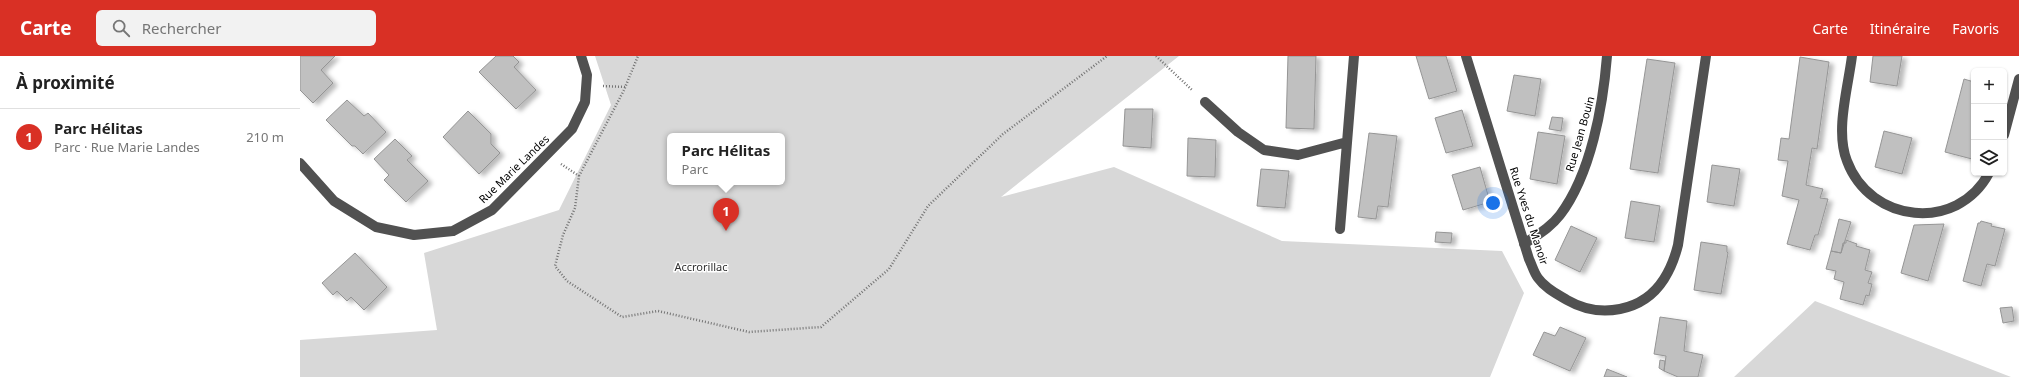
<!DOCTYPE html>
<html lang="fr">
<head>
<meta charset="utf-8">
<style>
	:root { --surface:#fff; --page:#f2f2f2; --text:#222; --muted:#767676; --line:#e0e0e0; --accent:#d93025 }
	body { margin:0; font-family:"Noto Sans",sans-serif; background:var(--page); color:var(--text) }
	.controls { position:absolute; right:12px; top:12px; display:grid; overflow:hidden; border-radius:6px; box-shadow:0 1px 3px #0004 }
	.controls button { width:36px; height:36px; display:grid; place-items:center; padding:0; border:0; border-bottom:1px solid var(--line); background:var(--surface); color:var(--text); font:20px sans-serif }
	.you { position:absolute; left:1193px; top:147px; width:14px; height:14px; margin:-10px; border:3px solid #fff; border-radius:50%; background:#1a73e8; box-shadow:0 0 0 6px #1a73e833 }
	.badge { display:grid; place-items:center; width:26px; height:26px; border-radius:50%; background:var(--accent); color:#fff; font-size:13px; font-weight:700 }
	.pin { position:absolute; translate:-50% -33px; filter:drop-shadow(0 1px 2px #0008) }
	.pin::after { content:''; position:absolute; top:21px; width:14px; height:12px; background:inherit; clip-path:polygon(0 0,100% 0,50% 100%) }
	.popup { position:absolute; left:367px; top:77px; width:118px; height:52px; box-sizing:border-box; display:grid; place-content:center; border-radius:6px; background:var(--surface); filter:drop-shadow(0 1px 3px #0005); font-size:13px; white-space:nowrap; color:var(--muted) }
	.popup b { font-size:15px; color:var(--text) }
	.popup::after { content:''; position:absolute; left:50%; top:100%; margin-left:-8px; border:8px solid transparent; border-top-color:var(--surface) }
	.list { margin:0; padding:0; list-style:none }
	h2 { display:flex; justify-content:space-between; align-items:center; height:52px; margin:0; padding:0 16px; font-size:17px }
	h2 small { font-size:13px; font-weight:400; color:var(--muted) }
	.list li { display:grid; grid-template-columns:26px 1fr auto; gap:12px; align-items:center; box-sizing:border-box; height:56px; padding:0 16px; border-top:1px solid var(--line) }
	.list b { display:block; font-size:15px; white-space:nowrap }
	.list p { margin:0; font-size:13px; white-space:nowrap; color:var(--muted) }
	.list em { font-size:13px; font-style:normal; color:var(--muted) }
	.icon { flex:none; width:22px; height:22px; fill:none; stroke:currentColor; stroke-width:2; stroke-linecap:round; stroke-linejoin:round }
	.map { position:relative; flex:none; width:1719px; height:321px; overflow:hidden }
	header { display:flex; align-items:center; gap:24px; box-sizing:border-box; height:56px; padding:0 20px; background:var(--accent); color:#fff }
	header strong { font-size:19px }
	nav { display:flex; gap:22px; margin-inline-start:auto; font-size:14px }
	.search { width:280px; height:36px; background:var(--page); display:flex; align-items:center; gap:10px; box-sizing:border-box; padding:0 14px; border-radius:6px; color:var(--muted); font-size:15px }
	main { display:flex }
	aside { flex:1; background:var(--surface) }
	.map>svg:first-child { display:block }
</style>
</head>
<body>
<header>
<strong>Carte</strong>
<div class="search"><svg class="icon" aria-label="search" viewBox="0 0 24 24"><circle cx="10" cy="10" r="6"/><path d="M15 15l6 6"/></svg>Rechercher</div>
<nav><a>Carte</a><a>Itinéraire</a><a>Favoris</a></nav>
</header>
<main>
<aside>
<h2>À proximité<small></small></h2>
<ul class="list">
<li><span class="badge">1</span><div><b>Parc Hélitas</b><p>Parc · Rue Marie Landes</p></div><em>210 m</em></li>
</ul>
</aside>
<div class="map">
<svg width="1719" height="321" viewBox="0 0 1719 321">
	<defs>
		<filter id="shadow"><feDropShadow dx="4.5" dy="2.5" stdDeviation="2" flood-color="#0004"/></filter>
	</defs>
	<rect width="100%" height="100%" fill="#fff"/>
	<path fill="#d8d8d8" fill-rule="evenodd" d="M295 0H879L701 141 814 111 982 185 1202 195 1224 237 1190 321H0V284L137 274 124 197 259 154 311 49ZM370 80H482V126H370Z
		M1515 245 1711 321H1434Z"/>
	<path fill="#c0c0c0" stroke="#959595" filter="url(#shadow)" d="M0 0H35L21 14 33 27 13 47 0 34Z
		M196 0H213L219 6 214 11 236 34 216 53 179 16Z
		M988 0H1016L1014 73 986 72Z
		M1116 0H1146L1157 35 1129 43Z
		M1573 0H1602L1597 30 1570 26Z
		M1500 1 1529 6 1517 93 1512 92 1506 129 1523 133 1520 142 1528 143 1518 179H1515L1510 194 1487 188 1499 144 1482 140 1488 105 1478 104 1481 82 1489 83Z
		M1347 3 1375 7 1358 117 1330 113Z
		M1214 19 1241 23 1235 60 1207 55Z
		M1664 23 1674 26V96L1672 103 1645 96Z
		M47 44 64 60 68 57 86 76 63 98 55 90H52L26 64Z
		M825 53H853L851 92 823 90Z
		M1162 54 1173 90 1146 97 1135 62Z
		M168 55 191 78V88L200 97 179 118 143 81Z
		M1252 61 1263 62 1261 75 1249 73Z
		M1584 75 1612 82 1602 118 1575 111Z
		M1238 76 1265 80 1257 128 1230 123Z
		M1069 77 1097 80 1088 151 1078 150 1076 163 1058 161Z
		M888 82 916 84 915 121 887 120Z
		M95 83 112 100 107 104 128 125 106 146 84 124 89 119 74 103Z
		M1412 109 1440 113 1434 150 1407 146Z
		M1180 111 1190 146 1163 154 1152 119Z
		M961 113 989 115 985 152 957 150Z
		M1331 145 1360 150 1354 186 1325 182Z
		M1539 163 1551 166 1541 197 1531 195Z
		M1681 165 1692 168 1691 170 1705 173 1695 210 1687 208 1681 230 1663 225 1678 167H1680Z
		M1644 168 1628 225 1601 217 1614 169Z
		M1271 170 1297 182 1280 216 1255 204Z
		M1136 176 1152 177 1151 187 1135 186Z
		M1546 184 1557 188 1556 190 1570 194 1565 214 1572 216 1568 227 1572 228 1569 240 1566 239 1563 249 1540 243 1544 226 1534 223 1536 215 1526 213 1531 195 1541 197 1543 187H1546Z
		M1401 186 1427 190V196L1428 197 1421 238 1394 234Z
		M55 197 87 231 64 254 51 241 47 245 37 235 33 239 22 227Z
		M1712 251 1714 265 1703 267 1700 252Z
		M1360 261 1387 265 1384 295 1403 299 1398 321H1378L1364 315 1366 300 1354 298Z
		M1260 271 1286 282 1270 315 1233 299 1244 276 1255 280Z
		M1360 304 1365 305 1364 315 1359 312Z
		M1307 313 1327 321H1304Z"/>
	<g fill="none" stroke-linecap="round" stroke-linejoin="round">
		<path stroke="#737373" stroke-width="2.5" stroke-dasharray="1 2" stroke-linecap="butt" d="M856 0 892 34
			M303 30 325 31
			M261 108 279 120 275 152 263 179 255 210 267 225 322 261 358 255 449 276 521 271 589 213 628 150 703 78 807 0
			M279 120 324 34 338 0"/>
		<path stroke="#515151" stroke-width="10" d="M1166 0 1229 203C1232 209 1234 217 1238 222 1245 232 1257 238 1267 244 1300 263 1343 256 1364 223 1371 212 1375 201 1378 189L1406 0
			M1552 0C1548 32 1535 75 1547 105 1570 167 1657 177 1689 117
			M905 46 938 76 964 94 998 99 1047 86
			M1704 79 1719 23
			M0 107 34 145 76 171 114 179 153 175 192 154 272 73 285 46 287 19 281 0
			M1040 173 1054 0
			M1224 188C1237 179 1250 172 1260 159 1291 118 1303 50 1307 0"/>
	</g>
	<g text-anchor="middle" stroke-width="3" stroke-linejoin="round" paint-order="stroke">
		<g font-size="11" fill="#000" stroke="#fff">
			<text transform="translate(1280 78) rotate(-74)" y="4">Rue Jean Bouin</text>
			<text transform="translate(214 113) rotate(-44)" y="4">Rue Marie Landes</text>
			<text transform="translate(1229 160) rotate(72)" y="4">Rue Yves du Manoir</text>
		</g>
		<g font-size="11" fill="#2f2f2f" stroke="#fff">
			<text x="401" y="215">Accrorillac</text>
		</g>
	</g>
</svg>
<div class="controls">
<button>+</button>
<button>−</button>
<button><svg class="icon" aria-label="layers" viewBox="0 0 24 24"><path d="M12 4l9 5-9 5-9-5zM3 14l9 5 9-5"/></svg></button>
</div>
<div class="you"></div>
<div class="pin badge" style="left:426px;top:175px">1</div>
<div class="popup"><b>Parc Hélitas</b>Parc</div>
</div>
</main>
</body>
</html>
